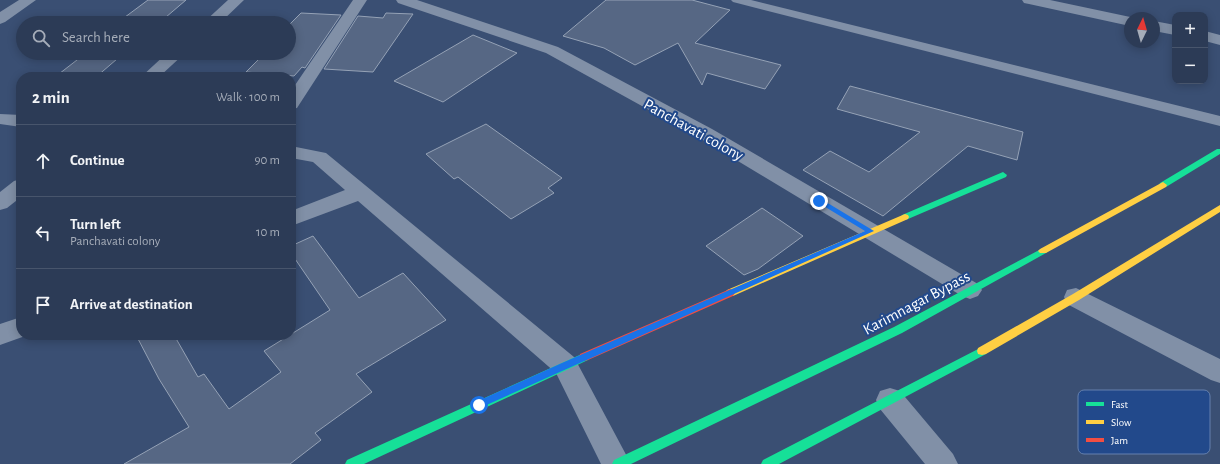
<!DOCTYPE html>
<html lang="en">
<head>
<meta charset="utf-8">
<style>
	:root { --surface:#2c3b56; --page:#34425c; --text:#f1f3f6; --muted:#a6adb9; --line:#48556c }
	body { margin:0; font-family:"Alegreya Sans",sans-serif; background:var(--page); color:var(--text) }
	.controls { position:absolute; right:12px; top:12px; display:grid; overflow:hidden; border-radius:8px; box-shadow:0 2px 10px #0003 }
	.controls button { width:36px; height:36px; display:grid; place-items:center; padding:0; border:0; border-bottom:1px solid var(--line); background:var(--surface); color:var(--text); font:20px sans-serif }
	.compass { position:absolute; left:1124px; top:12px; width:36px; height:36px; border-radius:50%; background:var(--surface); box-shadow:0 2px 10px #0003; rotate:5deg }
	.stop { position:absolute; width:12px; height:12px; margin:-9px; border:3px solid #1a73e8; border-radius:50%; background:#fff }
	.stop.end { background:#1a73e8; border-color:#fff; box-shadow:0 1px 4px #0008 }
	.list { margin:0; padding:0; list-style:none }
	h2 { display:flex; justify-content:space-between; align-items:center; height:52px; margin:0; padding:0 16px; font-size:17px }
	h2 small { font-size:13px; font-weight:400; color:var(--muted) }
	.list li { display:grid; grid-template-columns:26px 1fr auto; gap:12px; align-items:center; box-sizing:border-box; height:72px; padding:0 16px; border-top:1px solid var(--line) }
	.list b { display:block; font-size:15px; white-space:nowrap }
	.list p { margin:0; font-size:13px; white-space:nowrap; color:var(--muted) }
	.list em { font-size:13px; font-style:normal; color:var(--muted) }
	.icon { flex:none; width:22px; height:22px; fill:none; stroke:currentColor; stroke-width:2; stroke-linecap:round; stroke-linejoin:round }
	.map { position:relative; flex:none; width:1220px; height:464px; overflow:hidden }
	.search { position:absolute; background:var(--surface); box-shadow:0 2px 10px #0003; left:16px; top:16px; width:280px; height:44px; display:flex; align-items:center; gap:10px; box-sizing:border-box; padding:0 14px; border-radius:22px; color:var(--muted); font-size:15px }
	.panel { position:absolute; background:var(--surface); box-shadow:0 2px 10px #0003; left:16px; top:72px; width:280px; height:268px; border-radius:16px }
	.map>svg:first-child { display:block }
</style>
</head>
<body>
<div class="map">
<svg width="1220" height="464" viewBox="0 0 1220 464">
	<rect width="100%" height="100%" fill="#3a4f73"/>
	<path fill="#566784" stroke="#95a2b6" d="M148 0H186L159 23H117Z
		M606 0H692L730 10 695 43 781 65 765 89 707 73 702 85 678 43 635 65 604 48 563 36Z
		M301 13 341 15 305 68 302 67 294 76 246 72 263 55H260L262 53H289V25Z
		M386 13 413 14 373 72 324 69 358 16 383 18Z
		M473 35 517 53 443 102 394 81Z
		M86 53H124L96 77H55Z
		M850 86 1023 132 1017 160 968 146 883 216 803 170 830 151 869 172 920 132 837 109Z
		M486 124 562 178 548 188 554 193 511 219 458 177 454 179 426 154Z
		M762 208 803 236 758 269 744 275 706 246Z
		M313 236 359 298 403 273 446 320 356 374 372 392 315 433 321 440 290 464H124L189 427 159 379 136 335H174L198 377 204 374 229 409 281 372 264 351 330 310 291 253V246Z"/>
	<g fill="none" stroke-linecap="round" stroke-linejoin="round">
		<path fill="#8190a7" fill-rule="evenodd" d="M731 0H751L1220 116V126L733 2Z"/>
		<path fill="#8190a7" fill-rule="evenodd" d="M19 0H36L5 22 0 24V12Z
			M228 0H244L220 23H203Z
			M353 0H367L297 108 291 109V91Z
			M396 0H417L558 47 712 129 978 284 982 290 978 296 970 299 962 296 698 137 546 53 398 3Z
			M1022 0H1050L1135 18H1130V26L1029 4 1024 3Z
			M1154 21 1175 25V35L1154 31Z
			M1205 31 1220 35V45L1205 41Z
			M167 53H185L159 77H141Z
			M0 114 21 115V127L0 124Z
			M291 146 326 153 574 357 631 464H601L556 373 358 201 291 226V211L345 190 313 162 291 158Z
			M21 179V197L7 208 0 210V192L14 181Z
			M1076 288 1220 359V383L1211 380 1067 304 1064 297 1067 290Z
			M21 317V335H28L0 345V324Z
			M890 388 900 391 953 454 958 464H925L880 409 876 400 880 391Z"/>
		<path fill="#16e098" fill-rule="evenodd" d="M1217 149H1220V154L1166 187H1160L1159 185 1160 183Z
			M1003 172 1007 175 1006 177 908 219 905 220 901 217 902 215Z
			M1043 248 1046 249 1048 251 1046 253 902 333 631 464H612L614 460 894 327Z
			M982 347 986 348 987 351 986 354 779 464H761L763 460Z
			M584 353 588 354 589 357 588 360 364 464H345L347 460Z"/>
		<path fill="#ffcf43" fill-rule="evenodd" d="M1163 182 1167 185 1166 187 1046 253H1040L1038 251 1040 249Z
			M1220 205V212L1079 300 986 354 982 355 978 354 977 351 978 348 1073 294Z
			M905 214 908 215 909 217 908 219 733 296H727L725 293 727 290Z"/>
		<path fill="#f24e42" fill-rule="evenodd" d="M730 289 733 290 735 293 733 296 588 360 584 361 580 360 579 357 580 354Z"/>
	</g>
	<path fill="#1a73e8" d="M817 199H821L874 231 482 407H476V402L562 363 865 231 817 202Z"/>
	<g text-anchor="middle" stroke-width="4" stroke-linejoin="round" paint-order="stroke">
		<g font-size="16" fill="#fff" stroke="#22498b">
			<text transform="translate(694 129) rotate(29)" y="6">Panchavati colony</text>
			<text transform="translate(916 302) rotate(-28)" y="6">Karimnagar Bypass</text>
		</g>
	</g>
	<rect x="1078" y="390" width="132" height="64" rx="6" fill="#22498b" stroke="#6480ae" stroke-width="1"/>
	<rect x="1086" y="402" width="18" height="4" fill="#16e098"/>
	<rect x="1086" y="420" width="18" height="4" fill="#ffcf43"/>
	<rect x="1086" y="438" width="18" height="4" fill="#f24e42"/>
	<g font-size="11" fill="#fff">
		<text x="1111" y="408">Fast</text>
		<text x="1111" y="426">Slow</text>
		<text x="1111" y="444">Jam</text>
	</g>
</svg>
<div class="controls">
<button>+</button>
<button>−</button>
</div>
<svg class="compass" viewBox="-18 -18 36 36"><path d="M0-13l5 13h-10z" fill="#e53935"/><path d="M0 13l5-13h-10z" fill="#a6adb9"/></svg>
<div class="stop" style="left:479px;top:405px"></div>
<div class="stop end" style="left:819px;top:201px"></div>
<div class="search"><svg class="icon" aria-label="search" viewBox="0 0 24 24"><circle cx="10" cy="10" r="6"/><path d="M15 15l6 6"/></svg>Search here</div>
<section class="panel">
<h2>2 min<small>Walk · 100 m</small></h2>
<ul class="list">
<li><svg class="icon" aria-label="ahead" viewBox="0 0 24 24"><path d="M12 20V5M6 11l6-6 6 6"/></svg><div><b>Continue</b></div><em>90 m</em></li>
<li><svg class="icon" aria-label="left" viewBox="0 0 24 24"><path d="M17 20v-9H6M10 6l-5 5 5 5"/></svg><div><b>Turn left</b><p>Panchavati colony</p></div><em>10 m</em></li>
<li><svg class="icon" aria-label="arrive" viewBox="0 0 24 24"><path d="M6 21V4h12l-3 4 3 4H6"/></svg><div><b>Arrive at destination</b></div></li>
</ul>
</section>
</div>
</body>
</html>
